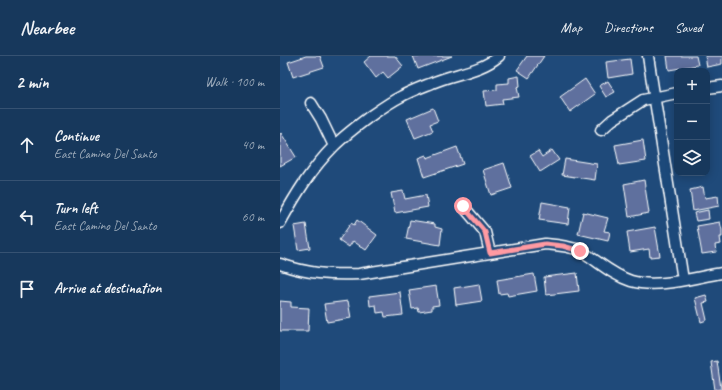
<!DOCTYPE html>
<html lang="en">
<head>
<meta charset="utf-8">
<style>
	:root { --surface:#17385c; --page:#203f62; --text:#f1f3f6; --muted:#9eacbb; --line:#365272 }
	body { margin:0; font-family:Caveat,sans-serif; background:var(--page); color:var(--text) }
	.controls { position:absolute; right:12px; top:12px; display:grid; overflow:hidden; border-radius:8px; box-shadow:0 2px 10px #0003 }
	.controls button { width:36px; height:36px; display:grid; place-items:center; padding:0; border:0; border-bottom:1px solid var(--line); background:var(--surface); color:var(--text); font:20px sans-serif }
	.stop { position:absolute; width:12px; height:12px; margin:-9px; border:3px solid #ff9aa2; border-radius:50%; background:#fff }
	.stop.end { background:#ff9aa2; border-color:#fff; box-shadow:0 1px 4px #0008 }
	.list { margin:0; padding:0; list-style:none }
	h2 { display:flex; justify-content:space-between; align-items:center; height:52px; margin:0; padding:0 16px; font-size:17px }
	h2 small { font-size:13px; font-weight:400; color:var(--muted) }
	.list li { display:grid; grid-template-columns:26px 1fr auto; gap:12px; align-items:center; box-sizing:border-box; height:72px; padding:0 16px; border-top:1px solid var(--line) }
	.list b { display:block; font-size:15px; white-space:nowrap }
	.list p { margin:0; font-size:13px; white-space:nowrap; color:var(--muted) }
	.list em { font-size:13px; font-style:normal; color:var(--muted) }
	.icon { flex:none; width:22px; height:22px; fill:none; stroke:currentColor; stroke-width:2; stroke-linecap:round; stroke-linejoin:round }
	.map { position:relative; flex:none; width:442px; height:334px; overflow:hidden }
	header { display:flex; align-items:center; gap:24px; box-sizing:border-box; height:56px; padding:0 20px; background:var(--surface); border-bottom:1px solid var(--line) }
	header strong { font-size:19px }
	nav { display:flex; gap:22px; margin-inline-start:auto; font-size:14px }
	main { display:flex }
	aside { flex:1; background:var(--surface) }
	.map>svg:first-child { display:block }
</style>
</head>
<body>
<header>
<strong>Nearbee</strong>
<nav><a>Map</a><a>Directions</a><a>Saved</a></nav>
</header>
<main>
<aside>
<h2>2 min<small>Walk · 100 m</small></h2>
<ul class="list">
<li><svg class="icon" aria-label="ahead" viewBox="0 0 24 24"><path d="M12 20V5M6 11l6-6 6 6"/></svg><div><b>Continue</b><p>East Camino Del Santo</p></div><em>40 m</em></li>
<li><svg class="icon" aria-label="left" viewBox="0 0 24 24"><path d="M17 20v-9H6M10 6l-5 5 5 5"/></svg><div><b>Turn left</b><p>East Camino Del Santo</p></div><em>60 m</em></li>
<li><svg class="icon" aria-label="arrive" viewBox="0 0 24 24"><path d="M6 21V4h12l-3 4 3 4H6"/></svg><div><b>Arrive at destination</b></div></li>
</ul>
</aside>
<div class="map">
<svg width="442" height="334" viewBox="0 0 442 334">
	<rect width="100%" height="100%" fill="#1f4a7a"/>
	<filter id="ink" filterUnits="userSpaceOnUse"><feTurbulence type="fractalNoise" baseFrequency=".025" numOctaves="2"/><feDisplacementMap in="SourceGraphic" scale="8" xChannelSelector="R" yChannelSelector="G"/><feConvolveMatrix kernelMatrix="1 2 1 2 8 2 1 2 1" color-interpolation-filters="sRGB"/></filter>
	<g filter="url(#ink)">
		<path fill="#5f709e" stroke="#fff" d="M26 0H40L44 11 13 21 8 6Z
			M91 0H115L123 10 108 22 103 16 96 22 84 6Z
			M133 0H172L138 13Z
			M247 0H264L249 22 237 14Z
			M387 0H416L418 9 389 14Z
			M425 0H442V8L427 11Z
			M350 3 352 18 328 22 326 6Z
			M239 20 240 30 237 31 239 41 222 43 223 48 206 50 204 35 217 34V28L229 27V22Z
			M305 23 315 38 290 56 280 41Z
			M328 25 335 36 326 41 319 30Z
			M153 52 158 65 150 68 153 75 135 82 127 63Z
			M1 77 16 101 0 110V78Z
			M363 84 366 105 339 109 335 89Z
			M177 91 183 108 144 121 138 102 146 99 147 102Z
			M272 94 279 104 260 116 250 100 258 95 262 101Z
			M285 103 317 108 315 124 282 119Z
			M224 107 232 132 211 139 203 114Z
			M364 124 369 157 349 161 344 128Z
			M423 131 425 142 438 140 439 150 413 155 410 134Z
			M123 135 125 143 146 139 148 151 115 157 111 137Z
			M262 146 290 151 288 168 259 164Z
			M428 154 429 163 416 165 414 157Z
			M303 156 328 162 324 175 330 176 328 185 298 178Z
			M77 164 97 179 86 194 73 185 69 191 59 184 71 167 74 169Z
			M130 164 155 168V171L162 173 160 189 126 183Z
			M440 166 442 174V181H440L441 188 435 189 436 196 422 198 417 170Z
			M26 168 30 192 18 194 14 170Z
			M375 171 380 200 370 201 369 193 350 196 347 176Z
			M297 217 299 235 266 239 264 221Z
			M254 218 257 235 228 240 227 237 219 238 217 224Z
			M199 228 202 245 176 249 174 232Z
			M156 230 159 249 152 250V254L139 256 138 252 132 253 129 234Z
			M120 236 123 259 105 261 104 256 97 257 96 249 90 250 89 240Z
			M426 239 428 246 423 247 427 264 421 266 415 242Z
			M0 245 11 246V251L29 252 28 275H0Z
			M68 245 71 262 47 266 44 248Z
			M437 305 441 333 435 334 431 306Z"/>
		<g fill="none" stroke-linecap="round" stroke-linejoin="round">
			<defs>
				<path id="street" d="M368 0 403 224
					M427 32 442 30
					M31 47 41 63 54 90
					M321 74 332 64 363 44 397 37
					M183 150 205 176 210 197
					M0 167C15 140 31 113 54 90 64 80 77 70 89 61 99 54 110 46 122 40 131 35 142 31 152 27 175 17 200 16 219 0
					M0 208C29 218 48 219 79 218L265 188C277 189 290 190 301 195 318 205 332 219 351 225 378 233 415 221 442 217"/>
			</defs>
			<use href="#street" stroke="#fff" stroke-width="13"/>
			<use href="#street" stroke="#1f4a7a" stroke-width="10"/>
		</g>
	</g>
	<g fill="none" stroke-linecap="round" stroke-linejoin="round" filter="url(#ink)">
		<path stroke="#ff9aa2" stroke-width="5" d="M183 150 205 176 210 197 265 188 283 190 300 195"/>
	</g>
</svg>
<div class="controls">
<button>+</button>
<button>−</button>
<button><svg class="icon" aria-label="layers" viewBox="0 0 24 24"><path d="M12 4l9 5-9 5-9-5zM3 14l9 5 9-5"/></svg></button>
</div>
<div class="stop" style="left:183px;top:150px"></div>
<div class="stop end" style="left:300px;top:195px"></div>
</div>
</main>
</body>
</html>
